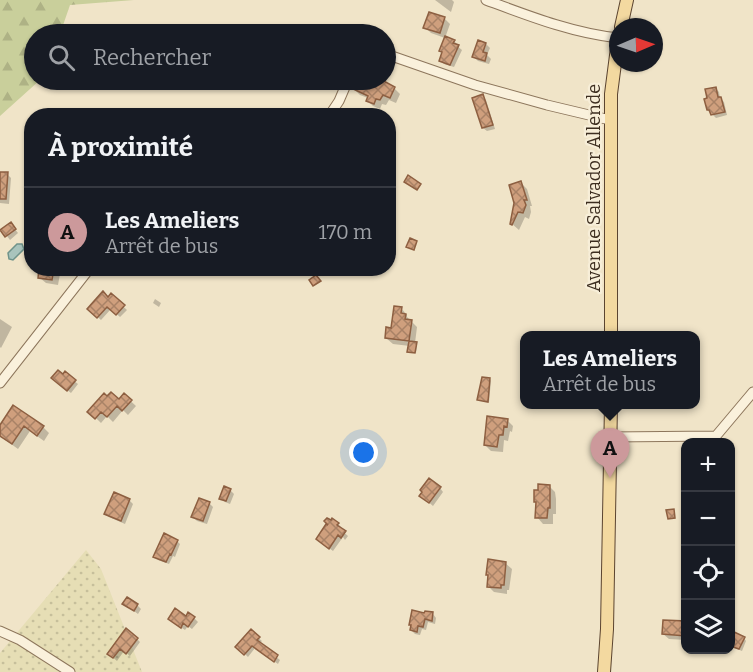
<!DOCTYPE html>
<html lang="fr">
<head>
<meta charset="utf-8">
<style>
	:root { --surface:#171b24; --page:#242831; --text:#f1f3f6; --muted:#9ea1a6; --line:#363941; --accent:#cc999b }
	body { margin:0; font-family:Bitter,serif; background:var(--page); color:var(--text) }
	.controls { position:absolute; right:18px; bottom:18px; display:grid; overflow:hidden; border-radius:12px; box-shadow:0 2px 4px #0004 }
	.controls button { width:54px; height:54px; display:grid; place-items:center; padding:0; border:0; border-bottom:2px solid var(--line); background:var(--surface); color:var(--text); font:30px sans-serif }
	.compass { position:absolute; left:609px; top:18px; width:54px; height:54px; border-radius:50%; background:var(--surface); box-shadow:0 2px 4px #0004; rotate:88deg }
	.you { position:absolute; left:364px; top:453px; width:21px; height:21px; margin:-15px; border:4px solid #fff; border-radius:50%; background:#1a73e8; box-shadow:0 0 0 9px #1a73e833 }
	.badge { display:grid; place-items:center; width:39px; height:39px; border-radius:50%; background:var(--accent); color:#111; font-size:20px; font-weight:700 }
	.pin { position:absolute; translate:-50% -50px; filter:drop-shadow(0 2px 3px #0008) }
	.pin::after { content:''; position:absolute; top:32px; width:21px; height:18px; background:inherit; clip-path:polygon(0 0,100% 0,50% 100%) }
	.popup { position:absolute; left:520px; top:331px; width:180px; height:78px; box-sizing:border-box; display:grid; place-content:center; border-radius:12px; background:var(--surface); filter:drop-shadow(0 2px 4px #0005); font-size:20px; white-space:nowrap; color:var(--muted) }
	.popup b { font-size:22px; color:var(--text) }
	.popup::after { content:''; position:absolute; left:50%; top:100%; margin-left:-12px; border:12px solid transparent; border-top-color:var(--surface) }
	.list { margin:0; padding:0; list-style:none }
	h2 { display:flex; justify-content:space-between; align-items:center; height:78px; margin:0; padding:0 24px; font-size:26px }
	h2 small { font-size:20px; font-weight:400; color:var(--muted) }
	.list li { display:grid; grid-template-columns:39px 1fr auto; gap:18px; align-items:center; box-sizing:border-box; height:90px; padding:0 24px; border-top:2px solid var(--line) }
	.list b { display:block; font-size:22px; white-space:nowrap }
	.list p { margin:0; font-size:20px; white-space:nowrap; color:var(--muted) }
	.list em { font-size:20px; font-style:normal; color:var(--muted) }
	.icon { flex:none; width:33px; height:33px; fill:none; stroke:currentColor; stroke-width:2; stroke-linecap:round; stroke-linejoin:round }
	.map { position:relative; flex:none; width:753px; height:672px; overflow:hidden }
	.search { position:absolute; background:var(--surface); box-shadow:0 2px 4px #0004; left:24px; top:24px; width:372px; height:66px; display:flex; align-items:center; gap:15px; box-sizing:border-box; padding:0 21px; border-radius:33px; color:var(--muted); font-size:22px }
	.panel { position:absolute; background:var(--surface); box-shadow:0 2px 4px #0004; left:24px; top:108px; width:372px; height:168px; border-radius:24px }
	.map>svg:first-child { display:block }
</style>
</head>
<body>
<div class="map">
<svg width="753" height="672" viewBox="0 0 753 672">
	<defs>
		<pattern id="farmland-dots" width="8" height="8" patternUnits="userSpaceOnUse" patternTransform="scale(1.5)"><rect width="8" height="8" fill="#e6deb5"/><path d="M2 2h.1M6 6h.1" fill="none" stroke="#c6bf9b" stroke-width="1.8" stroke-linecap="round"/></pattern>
		<pattern id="forest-firs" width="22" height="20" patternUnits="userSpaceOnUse" patternTransform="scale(1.5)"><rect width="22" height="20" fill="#c9cf9b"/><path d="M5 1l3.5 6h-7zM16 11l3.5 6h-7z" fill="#aeb285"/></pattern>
		<pattern id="building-cross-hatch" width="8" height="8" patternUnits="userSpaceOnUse" patternTransform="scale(1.5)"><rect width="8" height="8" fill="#cf9f7d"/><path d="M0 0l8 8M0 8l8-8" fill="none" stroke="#a98266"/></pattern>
	</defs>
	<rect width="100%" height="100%" fill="#f0e4c8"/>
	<path fill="url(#farmland-dots)" d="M86 550 101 569 142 672H0V653Z"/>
	<path fill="url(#forest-firs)" d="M0 0H134L70 5 60 34H34V80H40L0 116Z"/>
	<path fill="#a9c4bc" stroke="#6f938a" stroke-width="1.5" d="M17 244H22L24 249 13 260 9 259 8 253Z"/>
	<path fill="#0003" d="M435 0H452L454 2 451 12Z
		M444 18 450 24 445 38 431 33 425 27Z
		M454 41 457 44V46L462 50 454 67 444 64 440 60 443 53Z
		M479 42 486 44 490 48 487 55 491 59 489 64 478 61 474 57Z
		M324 80H330L327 86 322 82Z
		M333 80 336 83 332 89 329 87Z
		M359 80H377L394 88 400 94 396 103 389 100 386 105 382 104 380 109 373 106 367 100 368 98 360 95 354 89Z
		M715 88 719 92 720 98 724 102 727 115 716 118 708 110Z
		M483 96 486 100 495 129 487 131 483 128Z
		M0 173 7 174 11 178 9 204 0 203Z
		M521 183 527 189 532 206H530L531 212 529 219 525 217 519 230 511 223Z
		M14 228 18 233 10 240 7 236Z
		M41 268H61L58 285 46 283 39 277Z
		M111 295 127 310 120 317 111 309 101 320 89 309 108 299Z
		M155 299 161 303 159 307 153 303Z
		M401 308 407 315V317L417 327 415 343 417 345 416 353 409 351 410 346 393 344 386 338 393 329Z
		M0 319 12 327 1 348 0 347Z
		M65 374 78 384 71 393 56 381Z
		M490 379 491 381 489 402 480 401 479 400Z
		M124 395 136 406 128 415 123 410 113 422 107 416 101 423 89 411 119 401Z
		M14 407 43 427 49 433 44 441 30 431 18 449 0 436V427Z
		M507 420 513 426 512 432 510 431 508 441 504 440 503 452 491 451 485 445Z
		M549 486 555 492 556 499V514H553V524H543L537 517Z
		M440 488 443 492 433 506 425 499Z
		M230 490 234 494 230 504 225 502 221 498Z
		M129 500 133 504 125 524 109 517 105 514Z
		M209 503 213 507 207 524 197 521 193 517Z
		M338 524 341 527 340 529 348 536 345 540 343 537 333 551 321 542Z
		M177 541 180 544 175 557 173 556 169 564 158 560 155 556Z
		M505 563 512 569 509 590H507V594L494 592 488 586Z
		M124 604 137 605 141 609 138 614Z
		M433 614 436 618 435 624 428 622 426 630 422 629 420 635 415 634 411 630 426 615Z
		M186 618H194L198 622 192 629 188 626 185 630 173 622Z
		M686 622V640L669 639 663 634Z
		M251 632 262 641 259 644 280 660 278 664 255 648 248 657 238 647Z
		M730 633 744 638 746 641 742 651 730 646Z
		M137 639 140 642 130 656 124 651 117 661 109 654Z"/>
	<path fill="url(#building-cross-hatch)" stroke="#8d5f41" stroke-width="1.5" d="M429 12 445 17 440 33 423 28Z
		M445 36 455 40 453 43 459 45 450 65 439 61 442 52 439 51Z
		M478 40 486 43 483 52 487 53 485 61 472 57Z
		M357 80H382L395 87 390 98 383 95 380 100 376 99 374 104 366 101 368 96 353 89Z
		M716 87 718 97H721L725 112 711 115 709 110H707L704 99 707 98 705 89Z
		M483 94 493 125 482 128 472 98Z
		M0 172H8L6 199H0Z
		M408 175 421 184 417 190 404 182Z
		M521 181 527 200H524L526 205 523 213 518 212 512 225 510 224 514 203 509 185Z
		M11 222 16 229 5 237 0 230Z
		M410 238 417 241 414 250 406 247Z
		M39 268H54L52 280 38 278Z
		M316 275 321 281 313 286 309 280Z
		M103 291 108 297 111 293 125 305 116 315 107 307 97 318 87 309Z
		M394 306 402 307 401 313 406 314 405 319 412 320 409 341 385 338 386 327 391 328Z
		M409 341 417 342 415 353 407 352Z
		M58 370 63 374 65 371 76 380 67 391 51 378Z
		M482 377 490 378 488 402 477 400Z
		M111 392 119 399 124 393 132 400 122 411 117 406 107 417 101 412 95 419 87 412 104 393 107 396Z
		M13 405 44 426 37 436 24 426 12 444 0 436V425Z
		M487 416 508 419 507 427 504 426 503 435H499L497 447 484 445Z
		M429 478 441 487 429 503 419 496 422 492 420 490Z
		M538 484 550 485V508H548L547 518H535L536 502H534V490H538Z
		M224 486 231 489 226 501 219 499Z
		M114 492 130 499 121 521 104 514Z
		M199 498 210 502 203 521 191 517Z
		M674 509 675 518 668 519 666 510Z
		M327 518 331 520 332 518 339 523 337 525 346 531 341 538 338 535 329 549 316 539 326 524 328 525 324 521Z
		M164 533 178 540 171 555 170 554 166 562 153 557Z
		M488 559 506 562 504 585H501V588L487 587 488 575H486Z
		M127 597 138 604 134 611 122 604Z
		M175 608 186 616 188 612 195 617 188 627 183 623 181 628 168 619Z
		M412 610 424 613 425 611 433 612 432 621 425 619 423 627 418 626 417 632 410 630 411 625H409Z
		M663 620 686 621V636L662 634Z
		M126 628 138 638 126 654 120 649 113 658 107 654Z
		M251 629 260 637 257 640 278 655 274 662 252 646 244 655 235 647Z
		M730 630 745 637 739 649 730 646Z"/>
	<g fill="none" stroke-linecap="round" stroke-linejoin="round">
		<defs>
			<path id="minor" d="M486 0C529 16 572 33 618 38
				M386 54 475 85 547 105 610 120
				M329 116 339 101 348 80
				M0 383 90 268
				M610 437 716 436 753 392
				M0 631 20 640 70 672"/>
			<path id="major" d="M621 27 627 0
				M611 336V94L618 40
				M604 672 607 629 611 404"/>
		</defs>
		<use href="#minor" stroke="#8d765c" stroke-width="11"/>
		<use href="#major" stroke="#5b4430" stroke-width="14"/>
		<use href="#minor" stroke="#faf1dc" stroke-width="9"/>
		<use href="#major" stroke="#f3d9a0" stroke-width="12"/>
	</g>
	<g text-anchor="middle" stroke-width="4.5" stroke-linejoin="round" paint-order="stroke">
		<g font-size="18" fill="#3d2e20" stroke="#f7eed8">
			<text transform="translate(594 188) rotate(-90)" y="6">Avenue Salvador Allende</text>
		</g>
	</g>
</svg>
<div class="controls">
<button>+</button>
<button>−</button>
<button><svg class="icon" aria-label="locate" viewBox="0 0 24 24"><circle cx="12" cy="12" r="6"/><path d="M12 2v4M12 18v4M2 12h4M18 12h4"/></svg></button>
<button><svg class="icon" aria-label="layers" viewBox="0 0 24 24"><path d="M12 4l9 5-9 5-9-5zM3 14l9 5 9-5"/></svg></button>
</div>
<svg class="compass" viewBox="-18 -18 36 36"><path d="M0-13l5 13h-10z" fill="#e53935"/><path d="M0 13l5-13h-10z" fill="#9ea1a6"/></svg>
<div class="you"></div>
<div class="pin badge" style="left:610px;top:478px">A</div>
<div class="popup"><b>Les Ameliers</b>Arrêt de bus</div>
<div class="search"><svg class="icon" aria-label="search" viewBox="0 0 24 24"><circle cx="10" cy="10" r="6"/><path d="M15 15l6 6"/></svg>Rechercher</div>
<section class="panel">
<h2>À proximité<small></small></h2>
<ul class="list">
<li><span class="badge">A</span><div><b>Les Ameliers</b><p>Arrêt de bus</p></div><em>170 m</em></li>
</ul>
</section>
</div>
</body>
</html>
